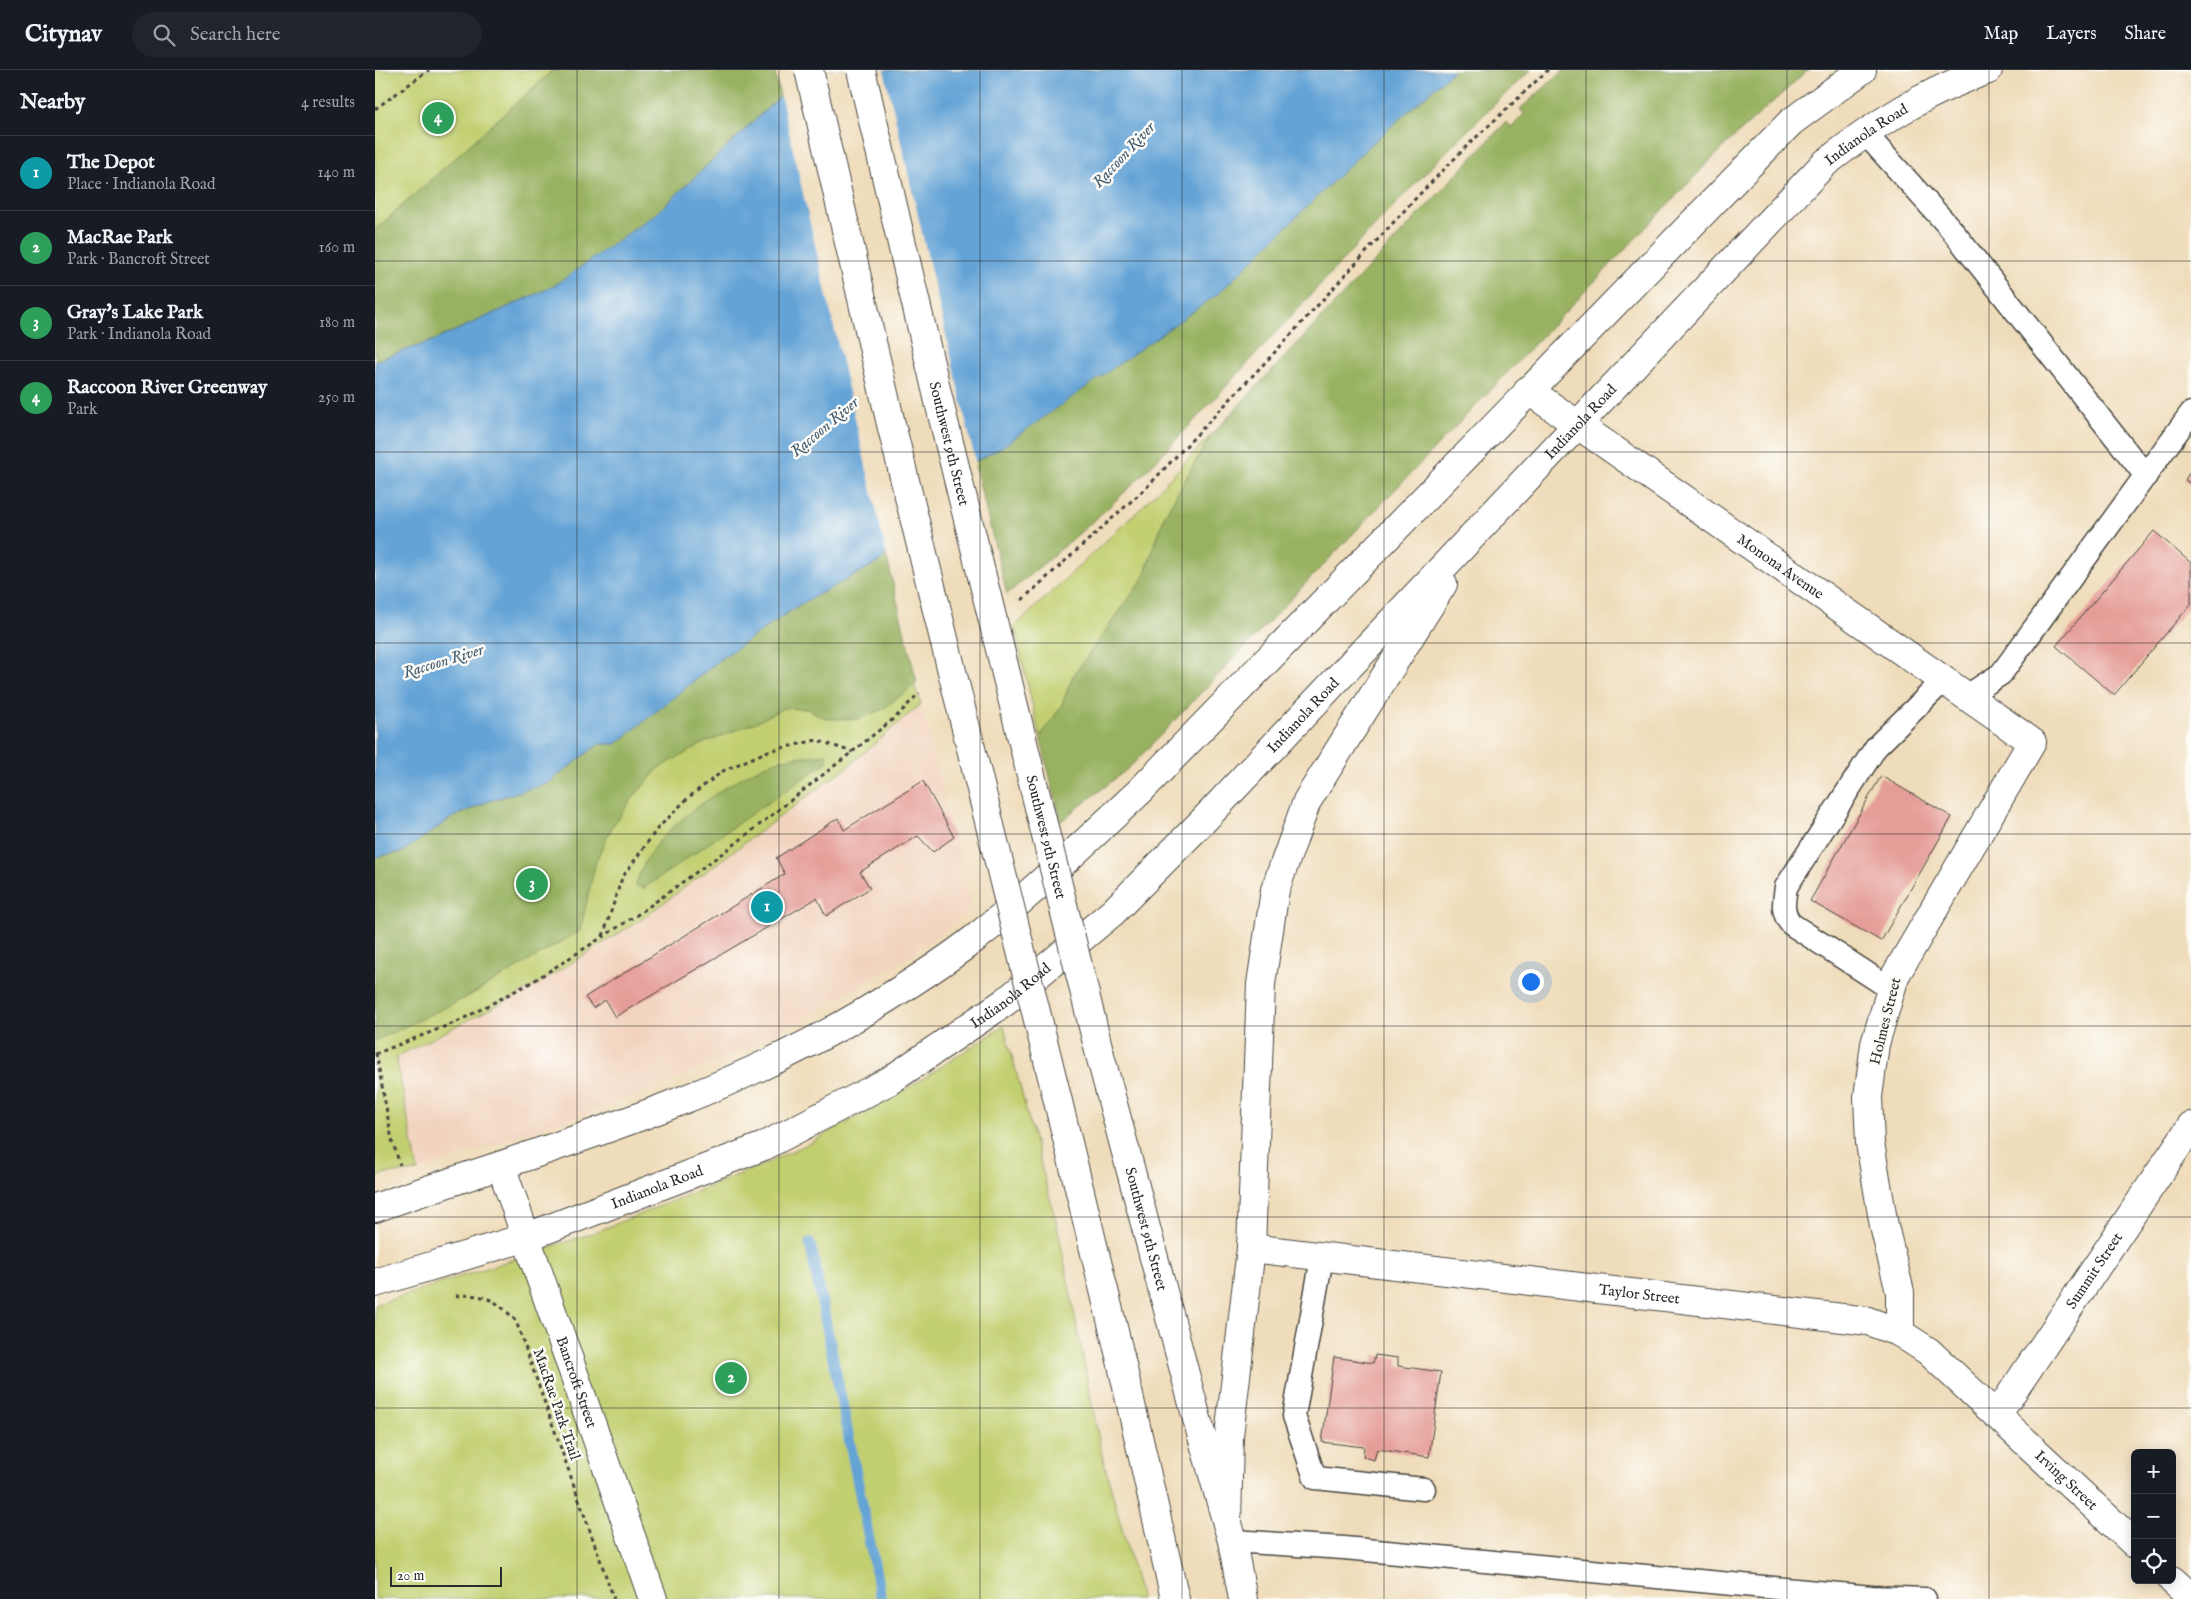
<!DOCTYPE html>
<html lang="en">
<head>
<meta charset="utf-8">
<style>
	:root { --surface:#171b24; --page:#20242c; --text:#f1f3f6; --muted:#9ea1a6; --line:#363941; --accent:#d690ce }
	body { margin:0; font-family:"IM FELL English",serif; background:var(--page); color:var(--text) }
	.controls { position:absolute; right:15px; bottom:15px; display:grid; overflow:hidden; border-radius:8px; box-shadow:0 2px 12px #0003 }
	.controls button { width:45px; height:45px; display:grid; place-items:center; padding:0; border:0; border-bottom:1px solid var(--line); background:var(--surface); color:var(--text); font:25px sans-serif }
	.scale { position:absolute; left:15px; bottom:12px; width:112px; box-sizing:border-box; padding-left:5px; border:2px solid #2b2b2b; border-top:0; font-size:14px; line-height:18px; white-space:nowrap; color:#2b2b2b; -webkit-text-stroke:4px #fdfcf7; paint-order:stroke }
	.you { position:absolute; left:1155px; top:911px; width:18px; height:18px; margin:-12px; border:4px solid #fff; border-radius:50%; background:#1a73e8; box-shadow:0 0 0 8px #1a73e833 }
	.badge { display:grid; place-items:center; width:32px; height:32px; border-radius:50%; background:var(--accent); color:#fff; font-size:16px; font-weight:700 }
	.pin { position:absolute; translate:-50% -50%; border:2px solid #fff; box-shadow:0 1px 5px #0006 }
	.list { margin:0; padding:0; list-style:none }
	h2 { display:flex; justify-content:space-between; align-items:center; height:65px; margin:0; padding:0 20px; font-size:21px }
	h2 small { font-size:16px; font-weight:400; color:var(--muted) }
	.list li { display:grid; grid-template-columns:32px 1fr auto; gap:15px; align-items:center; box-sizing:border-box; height:75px; padding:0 20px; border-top:1px solid var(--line) }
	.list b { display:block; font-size:19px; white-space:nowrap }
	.list p { margin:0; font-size:16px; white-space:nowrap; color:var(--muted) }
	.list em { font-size:16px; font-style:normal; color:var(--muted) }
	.icon { flex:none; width:28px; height:28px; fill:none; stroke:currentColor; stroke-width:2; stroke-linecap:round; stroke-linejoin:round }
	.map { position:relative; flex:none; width:1816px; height:1529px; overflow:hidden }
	header { display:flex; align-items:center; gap:30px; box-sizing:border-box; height:70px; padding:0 25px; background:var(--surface); border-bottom:1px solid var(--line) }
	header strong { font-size:24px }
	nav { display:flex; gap:28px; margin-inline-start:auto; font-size:18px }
	.search { width:350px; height:45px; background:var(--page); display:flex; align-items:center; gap:12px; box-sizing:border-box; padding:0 18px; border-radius:28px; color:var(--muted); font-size:19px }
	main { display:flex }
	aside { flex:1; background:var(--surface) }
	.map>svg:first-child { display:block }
</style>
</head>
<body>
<header>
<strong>Citynav</strong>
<div class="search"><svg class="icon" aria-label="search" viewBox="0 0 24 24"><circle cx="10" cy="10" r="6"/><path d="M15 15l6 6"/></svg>Search here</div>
<nav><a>Map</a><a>Layers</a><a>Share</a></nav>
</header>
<main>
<aside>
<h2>Nearby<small>4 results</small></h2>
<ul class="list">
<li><span class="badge" style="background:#0f9aa8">1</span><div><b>The Depot</b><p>Place · Indianola Road</p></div><em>140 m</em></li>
<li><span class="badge" style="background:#2e9e5b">2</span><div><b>MacRae Park</b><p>Park · Bancroft Street</p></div><em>160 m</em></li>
<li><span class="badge" style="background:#2e9e5b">3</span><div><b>Gray's Lake Park</b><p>Park · Indianola Road</p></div><em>180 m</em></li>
<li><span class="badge" style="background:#2e9e5b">4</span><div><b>Raccoon River Greenway</b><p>Park</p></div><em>250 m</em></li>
</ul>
</aside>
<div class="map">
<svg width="1816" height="1529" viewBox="0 0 1816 1529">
	<rect width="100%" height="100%" fill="#fdfcf7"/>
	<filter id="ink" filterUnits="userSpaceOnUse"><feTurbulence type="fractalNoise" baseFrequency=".02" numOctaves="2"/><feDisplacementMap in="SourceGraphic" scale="10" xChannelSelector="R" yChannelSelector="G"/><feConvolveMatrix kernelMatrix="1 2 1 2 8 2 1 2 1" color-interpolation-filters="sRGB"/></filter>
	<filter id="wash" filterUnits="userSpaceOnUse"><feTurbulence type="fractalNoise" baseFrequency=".0096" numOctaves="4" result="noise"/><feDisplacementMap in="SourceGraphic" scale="20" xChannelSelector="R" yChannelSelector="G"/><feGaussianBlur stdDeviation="1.12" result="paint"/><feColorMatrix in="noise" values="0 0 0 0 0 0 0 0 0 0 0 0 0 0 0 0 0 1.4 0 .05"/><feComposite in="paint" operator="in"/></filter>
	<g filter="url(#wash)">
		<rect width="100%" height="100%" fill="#efdcba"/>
		<path fill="#f2d4be" d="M546 634 597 839 526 892 409 960 289 1015 43 1101 21 988 156 919 267 849 476 694Z"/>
		<path fill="#c2cf70" stroke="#767d4e" d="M0 0H178L0 160Z
			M836 365 790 445 768 509 698 606 686 637 665 667 639 557 766 438Z
			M501 512 546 634 476 694 267 849 156 918 21 987 43 1101 10 1104 0 1108V780Z
			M629 956 683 1159 726 1381 766 1529H0V1235L218 1163 390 1094 437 1072 527 1022Z"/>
		<path fill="#99b262" stroke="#626e46" d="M178 0H399L405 26 283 142 179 216 60 270 0 291V160Z
			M1079 0H1156C1019 126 900 268 771 401 728 445 679 485 632 524L599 392 624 379 992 78Z
			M1189 0H1433L1348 77 755 697 686 751 665 667 686 637 698 606 768 509 790 445 836 365 1131 52 1137 57 1149 44 1145 39Z
			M511 485 542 613 508 639 483 649H452L433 639 408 638 386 650 329 673 284 698 260 725 237 757 221 791 205 861 92 927 0 971V787L27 782 78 747 117 730 173 713 224 674H241L347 588 424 535 504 492Z
			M452 684V692L269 818 260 816C265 802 271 787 281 775 304 746 364 705 399 692 415 686 435 686 452 684Z"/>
		<path fill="#63a3d6" stroke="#476780" d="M433 0H1079L992 78 844 223 624 379 599 392 504 492 424 535 347 588 241 674H224L173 713 117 730 78 747 27 782 0 787V291L60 270 179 216 283 142Z"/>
		<path fill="#efdcba" d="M430 0H509L601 394 512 487 405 23Z"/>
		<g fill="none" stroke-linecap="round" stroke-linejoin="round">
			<path stroke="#63a3d6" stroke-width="11" d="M435 1173 506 1529"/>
		</g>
		<g id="blocks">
			<path fill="#e59d97" d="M1816 400V414L1810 410Z
				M1779 461 1816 493V534L1739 625 1681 576Z
				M1506 706 1577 747 1506 871 1435 831Z
				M548 711 579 767 558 782 543 766 485 802 495 818 451 846 442 828 240 947 230 930 218 938 210 927 410 804 401 788 463 748 469 760Z
				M1000 1285 1023 1288V1296L1066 1302 1054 1387 1002 1379 999 1390 988 1387 989 1377 947 1372 959 1287 998 1293Z"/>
		</g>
	</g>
	<g filter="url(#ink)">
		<use href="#blocks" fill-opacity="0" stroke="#484640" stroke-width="1"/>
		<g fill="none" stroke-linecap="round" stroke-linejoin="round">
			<defs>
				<path id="service" d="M1489 62 1576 159 1771 406
					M1592 626 1626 604 1816 343
					M1516 919 1416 854C1406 842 1409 832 1411 817L1501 677 1569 610
					M947 1187 919 1346 940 1408 1049 1419
					M857 1471 969 1478 1497 1527 1550 1529"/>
				<g id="minor">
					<path id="s1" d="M1153 320 1657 672 1520 906 1500 974 1493 1027 1495 1073 1509 1156 1525 1222V1263"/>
					<path id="s2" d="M876 1178 1493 1251 1525 1263 1553 1281 1760 1474"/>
					<path id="s3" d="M1622 1345 1816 1056"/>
					<path d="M1797 1510 1816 1527"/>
				</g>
				<g id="secondary">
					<path id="s4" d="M725 985 822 1349 857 1471 868 1529"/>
					<path d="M679 1015 745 1286 800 1529"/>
					<path id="s5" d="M126 1096 278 1529"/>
					<path d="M0 1138C165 1080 337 1033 488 943 526 920 564 896 599 869 657 824 710 772 764 722L1416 52 1487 0"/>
					<path id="s6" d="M0 1213 152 1167 389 1076 514 1011 630 932 738 842 827 752 1449 94C1500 54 1552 21 1613 0"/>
					<path d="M852 1453 854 1366 876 1178 886 914 900 820 932 731 1068 514"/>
				</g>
			</defs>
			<use href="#service" stroke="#484640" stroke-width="25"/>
			<use href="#minor" stroke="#484640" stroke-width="30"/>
			<use href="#secondary" stroke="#484640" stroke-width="30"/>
			<path stroke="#484640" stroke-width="3" stroke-dasharray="4 4" stroke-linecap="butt" d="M0 39 54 0
				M647 530 773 416 900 282 1038 131 1091 77 1173 0
				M228 866 247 808 282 759 314 727 348 701 393 681 442 670 477 682
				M1 983 17 1070 25 1095
				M0 984 84 951 157 912 265 843 360 774 477 682 522 646 544 623
				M81 1226C110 1223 121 1230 141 1251L239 1529"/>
			<use href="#service" stroke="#fff" stroke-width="22"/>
			<use href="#minor" stroke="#fff" stroke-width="28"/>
			<use href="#secondary" stroke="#fff" stroke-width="28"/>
			<defs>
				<g id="secondary-bridge">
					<path d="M434 0 516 354 679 1015"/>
					<path id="s7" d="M486 0 566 340 725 985"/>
				</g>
			</defs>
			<use href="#secondary-bridge" stroke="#484640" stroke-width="30" stroke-linecap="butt"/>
			<use href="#secondary-bridge" stroke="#fff" stroke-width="28"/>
		</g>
	</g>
	<path fill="none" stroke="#2b2b2b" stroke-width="1" stroke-opacity="0.55" d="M202 0V1529M404 0V1529M605 0V1529M807 0V1529M1009 0V1529M1211 0V1529M1412 0V1529M1614 0V1529M0 191H1816M0 382H1816M0 573H1816M0 764H1816M0 956H1816M0 1147H1816M0 1338H1816"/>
	<g text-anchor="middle" stroke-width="5" stroke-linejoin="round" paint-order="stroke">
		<g font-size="15" fill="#2b2b2b" stroke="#fdfcf7">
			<text dy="5" stroke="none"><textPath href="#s6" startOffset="1918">Indianola Road</textPath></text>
			<text dy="5" stroke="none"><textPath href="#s6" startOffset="1512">Indianola Road</textPath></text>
			<text dy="5" stroke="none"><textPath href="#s7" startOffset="384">Southwest 9th Street</textPath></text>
			<text dy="5" stroke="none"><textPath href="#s1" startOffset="308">Monona Avenue</textPath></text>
			<text dy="5" stroke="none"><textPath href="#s6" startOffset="1108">Indianola Road</textPath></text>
			<text dy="5" stroke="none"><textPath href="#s7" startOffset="789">Southwest 9th Street</textPath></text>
			<text dy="5" stroke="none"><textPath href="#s6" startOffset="702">Indianola Road</textPath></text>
			<text transform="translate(1510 951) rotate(-76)" y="5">Holmes Street</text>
			<text dy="5" stroke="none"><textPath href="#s6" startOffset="298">Indianola Road</textPath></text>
			<text dy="5" stroke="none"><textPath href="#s4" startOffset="180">Southwest 9th Street</textPath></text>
			<text dy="5" stroke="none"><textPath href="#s3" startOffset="174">Summit Street</textPath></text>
			<text dy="5" stroke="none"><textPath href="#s2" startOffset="391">Taylor Street</textPath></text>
			<text dy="5" stroke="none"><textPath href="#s5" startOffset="229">Bancroft Street</textPath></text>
			<text transform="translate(182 1334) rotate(71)" y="5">MacRae Park Trail</text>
			<text dy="5" stroke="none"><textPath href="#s2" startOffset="878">Irving Street</textPath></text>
		</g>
		<g font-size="16" font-style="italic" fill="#415b6f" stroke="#fdfcf7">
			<text transform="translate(748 84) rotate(-47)" y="6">Raccoon River</text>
			<text transform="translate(449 356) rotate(-40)" y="6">Raccoon River</text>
			<text transform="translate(68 590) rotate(-17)" y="6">Raccoon River</text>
		</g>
	</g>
</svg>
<div class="controls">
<button>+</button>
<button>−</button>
<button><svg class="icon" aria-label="locate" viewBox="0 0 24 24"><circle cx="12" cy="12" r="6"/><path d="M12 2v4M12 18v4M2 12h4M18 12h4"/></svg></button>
</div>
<div class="scale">20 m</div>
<div class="you"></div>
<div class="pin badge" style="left:392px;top:837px;background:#0f9aa8">1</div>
<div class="pin badge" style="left:356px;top:1308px;background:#2e9e5b">2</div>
<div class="pin badge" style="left:157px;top:814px;background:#2e9e5b">3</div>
<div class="pin badge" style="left:63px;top:48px;background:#2e9e5b">4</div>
</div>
</main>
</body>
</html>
